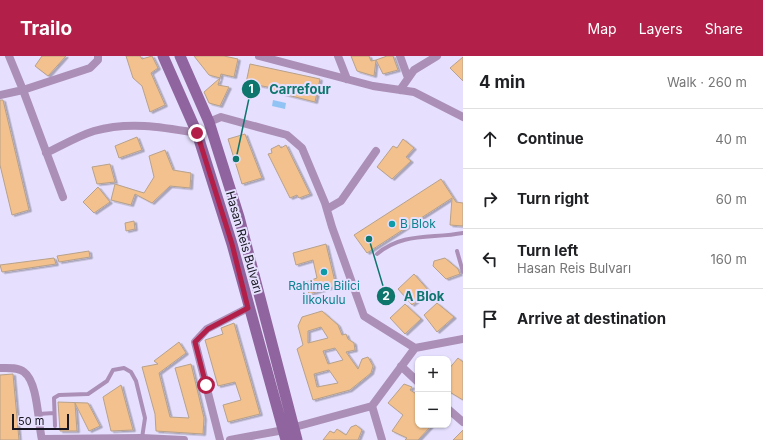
<!DOCTYPE html>
<html lang="en">
<head>
<meta charset="utf-8">
<style>
	:root { --surface:#fff; --page:#f6f6f6; --text:#202124; --muted:#757577; --line:#e0e0e0; --accent:#b22049 }
	body { margin:0; font-family:Inter,sans-serif; background:var(--page); color:var(--text) }
	.controls { position:absolute; right:12px; bottom:12px; display:grid; overflow:hidden; border-radius:8px; box-shadow:0 1px 3px #0004 }
	.controls button { width:36px; height:36px; display:grid; place-items:center; padding:0; border:0; border-bottom:1px solid var(--line); background:var(--surface); color:var(--text); font:20px sans-serif }
	.scale { position:absolute; left:12px; bottom:10px; width:57px; box-sizing:border-box; padding-left:4px; border:2px solid #181620; border-top:0; font-size:11px; line-height:14px; white-space:nowrap; color:#181620; -webkit-text-stroke:3px #e6e0fe; paint-order:stroke }
	.stop { position:absolute; width:12px; height:12px; margin:-9px; border:3px solid #b22049; border-radius:50%; background:#fff }
	.stop.end { background:#b22049; border-color:#fff; box-shadow:0 1px 4px #0008 }
	.list { margin:0; padding:0; list-style:none }
	h2 { display:flex; justify-content:space-between; align-items:center; height:52px; margin:0; padding:0 16px; font-size:17px }
	h2 small { font-size:13px; font-weight:400; color:var(--muted) }
	.list li { display:grid; grid-template-columns:26px 1fr auto; gap:12px; align-items:center; box-sizing:border-box; height:60px; padding:0 16px; border-top:1px solid var(--line) }
	.list b { display:block; font-size:15px; white-space:nowrap }
	.list p { margin:0; font-size:13px; white-space:nowrap; color:var(--muted) }
	.list em { font-size:13px; font-style:normal; color:var(--muted) }
	.icon { flex:none; width:22px; height:22px; fill:none; stroke:currentColor; stroke-width:2; stroke-linecap:round; stroke-linejoin:round }
	.map { position:relative; flex:none; width:463px; height:384px; overflow:hidden }
	header { display:flex; align-items:center; gap:24px; box-sizing:border-box; height:56px; padding:0 20px; background:var(--accent); color:#fff }
	header strong { font-size:19px }
	nav { display:flex; gap:22px; margin-inline-start:auto; font-size:14px }
	main { display:flex }
	aside { flex:1; background:var(--surface) }
	.map>svg:first-child { display:block }
</style>
</head>
<body>
<header>
<strong>Trailo</strong>
<nav><a>Map</a><a>Layers</a><a>Share</a></nav>
</header>
<main>
<div class="map">
<svg width="463" height="384" viewBox="0 0 463 384">
	<defs>
		<filter id="shadow"><feDropShadow dx="2.5" dy="1.5" stdDeviation="0" flood-color="#0004"/></filter>
	</defs>
	<rect width="100%" height="100%" fill="#e6e0fe"/>
	<path fill="#92c3f5" d="M273 44 286 47 285 53 272 50Z"/>
	<path fill="#f2c18d" stroke="#b7a18b" fill-rule="evenodd" filter="url(#shadow)" d="M42 0H66L48 20 35 10Z
		M126 0H140L142 3 152 0 158 12 151 17 165 49 150 56 142 30 133 22Z
		M194 0H224L238 3 234 21 221 18 220 22 209 19Z
		M351 0H369L371 5 376 4 374 20 357 15Z
		M387 0H393L398 14 383 18 376 4Z
		M463 1V25L450 12Z
		M250 8 320 23 315 46 272 35 273 32 246 27Z
		M220 22 218 29 229 31 220 50 209 47 204 36Z
		M0 44H3L29 154 12 159 0 109Z
		M245 78 262 122 242 128 228 83Z
		M137 81 142 94 119 102 115 90Z
		M403 83 414 92 406 101 411 105 392 123 377 111 393 90 397 92Z
		M279 89 281 92 286 89 310 138 299 142 297 139 290 142 268 98 272 97 271 93Z
		M165 94 173 114 191 117 190 132 170 130 152 147 135 138 131 149 111 144 115 128 144 137 154 121 149 100Z
		M110 108 115 126 97 128 92 111Z
		M441 123 456 146 463 147V170L450 169 452 142 367 197 354 179Z
		M98 131 110 146 94 157 83 146Z
		M134 165 135 173 126 175 125 167Z
		M326 188 336 230 309 238 306 226 317 222 313 204 296 209 293 197Z
		M89 195 90 201 59 206 57 200Z
		M54 202 56 208 2 216 0 209Z
		M445 202 458 213 460 218 446 223 433 210 434 205Z
		M414 218 429 235 412 249 398 233Z
		M437 247 454 261 437 276 424 259Z
		M405 248 421 263 405 278 390 262Z
		M322 255 338 269 342 279 346 278 348 283 354 287 355 294 346 296 358 313 362 303 368 301 373 310 371 317 350 334 313 344 297 293 303 289 298 270 302 261ZM321 271 328 282 308 287V275ZM335 292 343 304 328 308 323 295ZM329 314 338 327 317 331 314 318Z
		M234 267 260 358 228 366 223 349 241 344 235 326 218 330 205 284 223 278 221 272Z
		M179 286 186 297 159 317 170 361 189 362 175 312 191 308 204 362 203 378 156 375 155 358 142 311 158 308 154 305Z
		M458 302 463 306V344L448 335V314Z
		M13 318 19 384H0V319Z
		M404 328 412 331 410 334 418 339V369H432L418 384H405L407 382 392 375 403 359 388 347Z
		M121 329 133 374 111 375 103 341Z
		M58 346 88 347 100 370 89 375 75 347 77 375H60Z
		M356 369 362 374 358 384H323L330 375 334 377 337 373 346 379 351 371Z
		M463 374V384H453Z"/>
	<g fill="none" stroke-linecap="round" stroke-linejoin="round">
		<path stroke="#ac8fb7" stroke-width="4" d="M457 195 463 216
			M377 198C403 176 431 183 463 177
			M38 358 54 357
			M55 370 54 342 59 339 88 338 107 325 113 314 124 312 131 316 136 325 145 362 142 382"/>
		<path stroke="#ac8fb7" stroke-width="8" d="M9 0 23 34 90 12 98 4V0
			M259 0 373 30 414 36 463 61
			M338 0 347 23
			M400 0 408 22
			M400 34 414 14 437 0
			M0 39 23 34 63 141
			M209 66 221 61 287 79 302 92 325 147 332 171 364 260 415 292
			M46 97C61 90 78 80 94 75 129 65 162 71 197 77
			M327 153 341 145 376 95
			M401 310 418 326
			M0 312C7 312 18 311 24 316 38 326 38 367 42 384
			M372 350 382 384
			M448 353 463 366
			M295 371 372 350 415 292 463 283
			M42 383 142 382 184 384
			M220 384 195 286 207 273 248 252
			M230 384 284 374"/>
		<path stroke="#90659f" stroke-width="11" d="M163 0 197 77 232 188 286 384
			M180 0 209 66 239 161 297 384"/>
	</g>
	<g fill="none" stroke-linecap="round" stroke-linejoin="round">
		<path stroke="#b22049" stroke-width="5" d="M197 77 232 188 248 252 208 273 195 286 206 329"/>
	</g>
	<g fill="#0f9aa8" stroke="#e6e0fe" stroke-width="1.5">
		<circle cx="392" cy="168" r="4"/>
		<circle cx="324" cy="216" r="4"/>
	</g>
	<g text-anchor="middle" stroke-width="4" stroke-linejoin="round" paint-order="stroke">
		<g font-size="12" fill="#0d838f" stroke="#e6e0fe" text-anchor="start">
			<text x="400" y="172">B Blok</text>
			<text x="324" y="234" text-anchor="middle">Rahime Bilici<tspan x="324" dy="14">İlkokulu</tspan></text>
		</g>
		<g font-size="12" fill="#181620" stroke="#e6e0fe">
			<text transform="translate(244 186) rotate(74)" y="4">Hasan Reis Bulvarı</text>
		</g>
	</g>
	<path fill="none" stroke="#0f766e" stroke-width="1.5" d="M236 103L251 33M369 183L386 240"/>
	<g fill="#0f766e" stroke="#e6e0fe" stroke-width="1.5">
		<circle cx="236" cy="103" r="4"/>
		<circle cx="369" cy="183" r="4"/>
		<circle cx="251" cy="33" r="10"/>
		<circle cx="386" cy="240" r="10"/>
	</g>
	<g font-size="12" text-anchor="middle" font-weight="bold" fill="#fff">
		<text x="251" y="37">1</text>
		<text x="386" y="244">2</text>
	</g>
	<g font-size="13" text-anchor="middle" font-weight="bold" fill="#0f766e" stroke="#e6e0fe" stroke-width="4" stroke-linejoin="round" paint-order="stroke">
		<text x="300" y="38">Carrefour</text>
		<text x="424" y="245">A Blok</text>
	</g>
</svg>
<div class="controls">
<button>+</button>
<button>−</button>
</div>
<div class="scale">50 m</div>
<div class="stop" style="left:206px;top:329px"></div>
<div class="stop end" style="left:197px;top:77px"></div>
</div>
<aside>
<h2>4 min<small>Walk · 260 m</small></h2>
<ul class="list">
<li><svg class="icon" aria-label="ahead" viewBox="0 0 24 24"><path d="M12 20V5M6 11l6-6 6 6"/></svg><div><b>Continue</b></div><em>40 m</em></li>
<li><svg class="icon" aria-label="right" viewBox="0 0 24 24"><path d="M7 20v-9h11M14 6l5 5-5 5"/></svg><div><b>Turn right</b></div><em>60 m</em></li>
<li><svg class="icon" aria-label="left" viewBox="0 0 24 24"><path d="M17 20v-9H6M10 6l-5 5 5 5"/></svg><div><b>Turn left</b><p>Hasan Reis Bulvarı</p></div><em>160 m</em></li>
<li><svg class="icon" aria-label="arrive" viewBox="0 0 24 24"><path d="M6 21V4h12l-3 4 3 4H6"/></svg><div><b>Arrive at destination</b></div></li>
</ul>
</aside>
</main>
</body>
</html>
